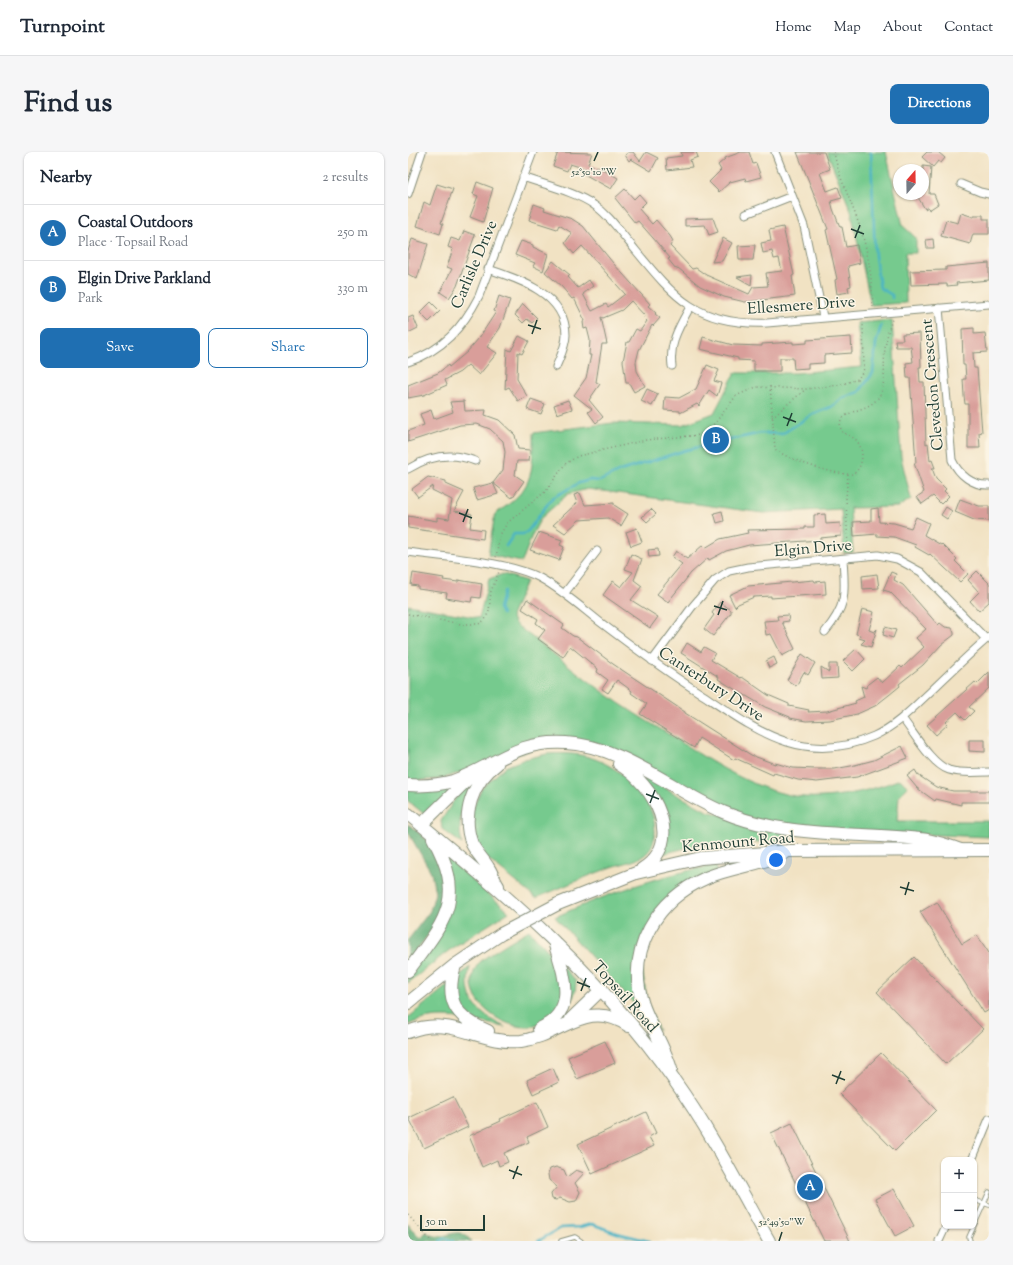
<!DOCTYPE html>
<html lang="en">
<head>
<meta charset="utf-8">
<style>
	:root { --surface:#fff; --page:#f6f6f7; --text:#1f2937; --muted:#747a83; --line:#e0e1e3; --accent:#1f6fb2 }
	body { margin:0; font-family:"Sorts Mill Goudy",serif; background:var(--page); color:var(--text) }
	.controls { position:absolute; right:12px; bottom:12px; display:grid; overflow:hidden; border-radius:8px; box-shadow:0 1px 3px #0004 }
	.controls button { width:36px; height:36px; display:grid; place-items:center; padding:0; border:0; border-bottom:1px solid var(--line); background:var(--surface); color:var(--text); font:20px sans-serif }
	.compass { position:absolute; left:485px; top:12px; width:36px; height:36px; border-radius:50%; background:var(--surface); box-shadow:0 1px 3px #0004; rotate:20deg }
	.scale { position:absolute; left:12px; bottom:10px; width:65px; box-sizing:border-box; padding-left:4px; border:2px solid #1f3d34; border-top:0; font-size:11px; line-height:14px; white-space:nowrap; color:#1f3d34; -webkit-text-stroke:3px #fcf5e5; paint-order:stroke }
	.you { position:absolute; left:368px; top:708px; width:14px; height:14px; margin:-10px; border:3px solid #fff; border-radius:50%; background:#1a73e8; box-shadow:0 0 0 6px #1a73e833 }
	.badge { display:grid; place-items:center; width:26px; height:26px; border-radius:50%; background:var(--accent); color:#fff; font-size:13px; font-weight:700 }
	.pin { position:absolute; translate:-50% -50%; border:2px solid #fff; box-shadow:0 1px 4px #0006 }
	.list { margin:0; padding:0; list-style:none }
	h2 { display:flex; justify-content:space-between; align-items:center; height:52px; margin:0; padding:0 16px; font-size:17px }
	h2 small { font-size:13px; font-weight:400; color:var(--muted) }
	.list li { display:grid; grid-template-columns:26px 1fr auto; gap:12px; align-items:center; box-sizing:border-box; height:56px; padding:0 16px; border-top:1px solid var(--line) }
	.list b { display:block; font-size:15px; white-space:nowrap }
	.list p { margin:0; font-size:13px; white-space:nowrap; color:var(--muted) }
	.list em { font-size:13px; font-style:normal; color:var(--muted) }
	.actions { display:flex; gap:8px; padding:12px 16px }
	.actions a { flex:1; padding:9px 0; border:1px solid var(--accent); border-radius:8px; text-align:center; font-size:14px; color:var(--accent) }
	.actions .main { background:var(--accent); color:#fff }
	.map { position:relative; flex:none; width:581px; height:1089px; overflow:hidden; border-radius:8px }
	header { display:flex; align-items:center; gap:24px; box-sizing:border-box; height:56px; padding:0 20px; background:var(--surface); border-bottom:1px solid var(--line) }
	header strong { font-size:19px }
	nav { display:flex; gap:22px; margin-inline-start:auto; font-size:14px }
	.intro { display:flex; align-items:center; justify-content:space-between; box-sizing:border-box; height:96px; padding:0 24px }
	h1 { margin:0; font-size:28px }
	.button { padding:10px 18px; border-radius:8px; background:var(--accent); color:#fff; font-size:14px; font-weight:700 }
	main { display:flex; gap:24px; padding:0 24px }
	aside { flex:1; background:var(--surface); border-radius:8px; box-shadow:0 1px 3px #0004 }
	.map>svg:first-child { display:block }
</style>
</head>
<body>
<header>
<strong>Turnpoint</strong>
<nav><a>Home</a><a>Map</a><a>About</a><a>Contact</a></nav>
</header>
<div class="intro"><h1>Find us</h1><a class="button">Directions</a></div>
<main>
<aside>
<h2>Nearby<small>2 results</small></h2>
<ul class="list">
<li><span class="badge">A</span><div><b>Coastal Outdoors</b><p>Place · Topsail Road</p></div><em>250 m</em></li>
<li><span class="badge">B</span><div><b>Elgin Drive Parkland</b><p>Park</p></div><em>330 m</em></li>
</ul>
<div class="actions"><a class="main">Save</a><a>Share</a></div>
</aside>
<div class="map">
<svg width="581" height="1089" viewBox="0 0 581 1089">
	<rect width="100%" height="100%" fill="#fcf5e5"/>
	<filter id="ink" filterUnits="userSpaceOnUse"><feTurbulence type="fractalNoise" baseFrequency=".025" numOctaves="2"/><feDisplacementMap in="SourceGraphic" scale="8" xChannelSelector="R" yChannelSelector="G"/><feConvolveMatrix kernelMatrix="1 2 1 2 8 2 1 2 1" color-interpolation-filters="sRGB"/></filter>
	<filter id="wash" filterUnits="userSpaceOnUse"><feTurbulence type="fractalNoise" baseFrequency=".012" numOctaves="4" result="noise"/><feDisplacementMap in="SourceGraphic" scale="16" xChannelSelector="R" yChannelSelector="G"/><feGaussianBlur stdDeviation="0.9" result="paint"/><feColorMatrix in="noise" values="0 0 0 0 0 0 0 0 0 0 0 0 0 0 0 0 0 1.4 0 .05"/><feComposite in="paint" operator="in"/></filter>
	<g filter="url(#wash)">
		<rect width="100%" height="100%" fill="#f1e2c3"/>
		<path fill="#76ca8e" stroke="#4a8461" d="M419 0H478L495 74 508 86V101H497L498 151 463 153 443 59Z
			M484 168 493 305 503 347 490 355 442 356 445 400 436 401 433 357 355 361 180 337 160 342 133 366 124 383 114 410 80 403 87 362C125 337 125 324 125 281L205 271 274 273 306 261 327 221H388L454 215 449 171Z
			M95 422 118 429 103 464 107 472C136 494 164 517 194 539 215 555 239 569 262 583 297 606 336 632 377 642 411 651 462 640 492 627L500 635 491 644 489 669H581V685L431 679 340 666 161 586 32 627 0 629V453L71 466 81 427Z
			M139 602C155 601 171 601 187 607 216 618 248 647 247 681 246 688 245 694 240 700 232 709 215 711 204 715 178 724 153 736 128 746L60 691 59 669 74 636 97 615 117 607Z
			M73 618C59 645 47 660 54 692L34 677 33 669 54 636Z
			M231 622 299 659 379 681V688L286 694 254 702 258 691Z
			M55 628 20 665 0 649V636Z
			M38 705 101 760 44 796 0 831V822L31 782Z
			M308 713 309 721 248 764 234 817 240 854 251 879 147 765C199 742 252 723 308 713Z
			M121 778 168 829C168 846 162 855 148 863 138 870 130 875 117 875 92 874 58 850 65 823 66 819 68 815 70 812 78 803 110 785 121 778Z
			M62 815C54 847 70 862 97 875 65 869 31 857 0 873V866Z"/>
		<path fill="#60ae79" stroke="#407656" d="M0 672C7 678 15 683 21 690 33 703 41 737 36 755 33 769 10 796 0 808V788L22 759 27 741 23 720 0 680Z
			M0 1072 12 1086 18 1080C20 1081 24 1083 27 1084 41 1086 51 1073 63 1089H0Z"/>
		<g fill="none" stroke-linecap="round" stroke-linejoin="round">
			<path stroke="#49b4c6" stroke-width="2.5" d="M463 0 467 104 472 136 484 143V146
				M98 394 106 382H115L120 379 144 346 171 331 182 328 192 329 212 319 278 298 353 281 374 282 405 262 423 255 435 246 451 240 465 221 468 191 473 174
				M94 462 91 456 96 439
				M32 1089 37 1086 45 1089
				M130 1089 153 1076 172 1075 184 1072 209 1081 241 1089"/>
		</g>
		<g id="blocks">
			<path fill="#d99e9a" d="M150 0 184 1 180 12 196 18 210 26 203 37 176 22 178 17 162 12 159 19 145 14Z
				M221 0H225L232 9 238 0 250 6 243 19 223 7 221 9 217 3Z
				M273 0H288L290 5 282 8 284 15 259 18 258 6 274 4Z
				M333 0H341L345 12 348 11 353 25 338 29 337 26 322 30 311 40 301 30 313 18 310 13 317 7V6Z
				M389 0H416L422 17 412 21 419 39 430 35 434 46 423 49 425 57 432 75H434L438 95 449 93 452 111 440 114 443 134 440 135 441 140 429 142 427 128 429 127 418 78 420 77Z
				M519 0H530L537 6 533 11 530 9 525 15 514 5Z
				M515 14 523 15 521 42H526L530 52 521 58 520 55 517 57 508 42H515Z
				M69 30 85 36 75 70 62 65 70 44 65 42Z
				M29 32 45 37 33 71 35 72 32 82 9 74 16 50 22 53Z
				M217 37 226 47 231 42 238 50 231 57 244 72 248 68 262 84 265 89 262 94 284 117 288 116 298 123 341 142 345 135 360 134 358 121 374 119 371 106 366 107 364 99 355 101 353 91 363 89 361 78 375 75 386 123 384 124 387 144 337 150 316 145 292 134 270 116 268 117 260 107 262 106 245 86 230 69 227 71 207 46Z
				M126 52 137 56 136 58 164 67 175 74 205 111 242 152 240 154 248 161 247 162 252 166 245 174 244 173 231 198 228 210 229 219 237 234 226 240 221 231H218L215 209 219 190H221L228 177 232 179 239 169 236 166 237 164 223 149 214 158 195 166 193 165 199 192H194L188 230 192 232 181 248 195 265 188 271 180 260 184 257 166 243 178 226 183 203H181L182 188 179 176 176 177 175 170 177 169 166 146 164 147 153 134 137 120 145 109 162 123 160 125 170 136 181 128 185 134 175 142 184 159 198 152 200 155 217 142 174 94 166 102 157 91 164 81 151 73 149 77 121 68Z
				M553 61 566 65V63H575V67H581V82H565L562 92 533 84 538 68 550 71Z
				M305 66 310 80 301 83 297 73 277 74V67Z
				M56 79 67 83 49 134 41 146 32 140 44 117 39 115 45 97 40 95 43 86 52 89Z
				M315 86 324 91 314 109 304 110Z
				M4 87 20 92 9 127 0 122V99Z
				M525 87 526 96H519L518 88Z
				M113 89 125 93V95L140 102 135 119 125 114 127 111 107 103Z
				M347 93 345 108H331L330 94Z
				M581 111V128L548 131 549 133 539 134V132L503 133 502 119 538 118V115Z
				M344 123 343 133 329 125Z
				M91 144 102 148 92 176 79 195 89 201 71 223 60 213 52 220 37 228 39 233 16 243 0 246V233L30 221 40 213 41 215 59 200 71 186 88 160 86 159Z
				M23 150 32 159 21 170 12 161Z
				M115 152 129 166 124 171 119 167 115 171 107 163Z
				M5 164 10 176 0 181V166Z
				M566 176V182L577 181 579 200 565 201 566 216H569L574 280 571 281 572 296H560V252H557L556 244 555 227H558L557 213H555L554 177Z
				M512 181 513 215H511L512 230H516L518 292 520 291 522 309 524 308 527 316H524L528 327 538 337 536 339 541 344 533 352 525 344 514 352 509 345 516 340 506 311H508L502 226H499L498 211 505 210 503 195H488L487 188H495L494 182Z
				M111 184 121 189 114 202 110 200 109 227 119 244 110 249 101 235 97 237 99 197 103 199Z
				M295 185 325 193 354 194V192L385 190V192L399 191V188L443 185 444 201 416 203V211L400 212V216L386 217 385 206H372V219H346V209L330 208V206L292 197Z
				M299 213 311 218 306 229 313 231 309 244 301 238 291 254 289 252 272 261V259L256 258 257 245 271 246 288 237Z
				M239 237 250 242 244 254 233 249Z
				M123 247 137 252 133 262 119 257Z
				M160 248 164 257 149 262 146 253Z
				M56 249 57 259 78 258 77 263 91 268 107 283 110 297 122 298 121 309H109L107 323 116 329 104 346 85 331 95 318 97 300 95 289 82 277 69 272 52 273 0 290V279L16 273 12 262 23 258 26 267 45 260 42 250Z
				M20 325 38 329V332L56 340 46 359 64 362 62 376 76 378 75 387 0 376V364L29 369V365L41 367 44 348 24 338 25 334 10 345 4 337Z
				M85 331 90 342 69 348 65 336Z
				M172 341 177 353 206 351V353L220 362 213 374 200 366 171 368 157 381 145 373 169 351 166 343Z
				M552 347 571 354H581V369L566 368 547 360Z
				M538 355 544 359 539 367 533 363Z
				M470 356 471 370 486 371 503 376 508 365 521 371 516 383 533 393 534 392 549 407 547 409 560 422 552 430 522 402 521 403 507 395 508 393 486 385 469 384V382L446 384 445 370 463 369V357Z
				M243 357 248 362 239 370 234 365Z
				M314 359 316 369 309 371 306 361Z
				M417 362 418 372 432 371 433 384 412 386V388L341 393 318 399 301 408 300 406 283 421 260 450 249 442 274 412 264 405 268 399 279 407 295 393 297 396 312 387 340 381 339 378 397 377V375H406V363Z
				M229 376 234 390 223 394 218 380Z
				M131 380 154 388 152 393 156 395 151 408 122 398Z
				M250 397 251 404 241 405 240 398Z
				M223 402 234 407 226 428 234 434 223 448 250 465 242 476 195 443 205 429 213 435 225 420 217 417Z
				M569 419 581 431V450L571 459 562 449 571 440 560 428Z
				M483 420 488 422 486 428 495 433 530 473 532 471 537 475 544 476 546 481V483L533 493 515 513 491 532 492 534 481 543 467 554 449 562 422 568 398 569 382 566V565L357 555 323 535 310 527 311 525 273 501 279 491 293 500 296 495 307 501 303 508 333 526 334 525 360 543 381 552V554L401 558 400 560 419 559 448 551 447 549 456 545 453 534 458 536 460 532 469 525 474 531 492 514 494 516 516 495 508 486 518 477 482 440 475 438Z
				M5 421 36 426 35 428 50 430V428L74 432 72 446 64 445 63 450 38 446 39 441 10 437V434L3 433Z
				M469 422 471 436 455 437 454 424Z
				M406 428 407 430 417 429 418 442 363 446V444L346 445 330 452 327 455 321 443 340 434Z
				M119 447 156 473 154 476 165 484 169 485 205 512 277 560V561L343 603 367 612V611L385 616 407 617H426L443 614 466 608 494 594 500 606 449 625 409 630 390 628 366 621 365 623 327 606 326 608 291 586 286 596 232 562 239 552 223 541 224 539 209 528 200 541 194 537 200 528 189 520 190 517 162 494 155 505 130 487 137 478 128 471 130 467 114 457Z
				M312 450 323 458V461L305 484 296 477 306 463 304 461Z
				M454 457 466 460 461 478 466 480 469 477 463 495 453 492 457 488 451 486 452 483 448 482Z
				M380 463 381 469 374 470 387 497 374 504 363 482 358 483 356 469 370 468 369 464Z
				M477 475 488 478 485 486 475 483Z
				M448 497 457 507 445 519 435 509Z
				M394 502 407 511 400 523 396 520 388 534 379 528Z
				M366 505 369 512 361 516 358 509Z
				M421 512H429L430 526 414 527 413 515 421 520Z
				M581 520V536L561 555 566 559 557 568 549 560 538 570 540 572 528 583 519 573 567 530 569 532Z
				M561 588H577V600L561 599Z
				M507 618 510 623 528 635 545 639H581V650H553V653L528 647 527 649 509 636 499 624Z
				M529 750 554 792 569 783 581 801V858L576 861 512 760Z
				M506 805 575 877 538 912 469 840Z
				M197 889 207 911 169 927 160 905Z
				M473 901 528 958 487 999 431 942Z
				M145 916 151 930 125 942 119 928Z
				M45 945 60 975 16 996 1 966Z
				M129 950 140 975 119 985 121 990 96 1001 100 1010 91 1014 89 1008 74 1015 61 984 93 969 92 967Z
				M238 960 248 981 241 985 246 994 184 1022 170 992Z
				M384 971 442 1089H416L363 981Z
				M148 1015 156 1018 159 1025 168 1018 176 1021 167 1031 172 1040 168 1049 162 1050 152 1046 148 1048 144 1047 143 1042 149 1035 141 1028 140 1022 142 1017Z
				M486 1037 506 1074 487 1084 467 1047Z"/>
		</g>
	</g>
	<g filter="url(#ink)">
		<use href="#blocks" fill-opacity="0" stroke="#88907c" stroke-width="1"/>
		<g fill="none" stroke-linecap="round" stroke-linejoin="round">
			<defs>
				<path id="lane" d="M566 1048 581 1053
					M153 1089 167 1085 173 1089
					M562 1089 561 1085 581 1040"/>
				<path id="street" d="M367 0 396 74 415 165
					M115 25C137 33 168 40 186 53 200 62 210 77 220 89 263 141 285 174 359 171L581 152
					M553 32 572 40 581 42
					M0 42 14 0
					M338 62 384 44
					M80 117C111 127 158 142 158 183 158 194 152 205 148 215
					M531 156 544 308C551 323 565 334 581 333
					M0 210C34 199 55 175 71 144L125 0
					M264 214C261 191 271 175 282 155
					M0 317C21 304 44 300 67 309
					M0 400C39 406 99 409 132 426 154 438 173 455 192 470 225 495 257 519 292 541 348 578 395 615 466 584 488 574 505 556 522 540 541 522 561 502 581 485
					M156 442 189 399
					M417 480C440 452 437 441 435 407
					M244 509 284 455 307 428 321 419 340 415 470 403 489 407 513 420 578 487
					M494 566C506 581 523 612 541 618 554 622 568 620 581 620
					M564 1008 581 967
					M531 1089 538 1074"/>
				<path id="primary" d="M89 612C64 630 53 663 64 692 68 700 75 707 80 715 84 721 86 728 90 734
					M211 612C246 633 278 689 234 717
					M0 633C15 634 31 633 45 629 88 614 107 588 158 591 216 594 263 638 315 660 377 686 447 680 512 687 526 688 540 694 553 698
					M0 662C97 741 194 825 266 928 302 978 331 1035 361 1089
					M13 673 62 625
					M150 752 228 721 293 706 382 699 581 698
					M47 813C37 848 46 865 80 879
					M0 819C37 769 59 747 25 686
					M0 851 47 813 93 782
					M163 867 194 837
					M131 877C170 859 157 825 147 793
					M0 880C45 862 70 893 113 889 153 884 179 845 221 874
					M263 917C256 894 243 875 235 853 217 798 249 747 300 725 325 715 352 713 377 701"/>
			</defs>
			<use href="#lane" stroke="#88907c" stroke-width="5.5"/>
			<use href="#street" stroke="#88907c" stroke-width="9"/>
			<use href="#primary" stroke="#88907c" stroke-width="14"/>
			<path stroke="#88907c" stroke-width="1.5" stroke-dasharray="1 3" stroke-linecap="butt" d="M426 0C430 24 441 44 449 67 460 96 464 125 465 155
				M362 234 367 297C380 308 429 324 445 322 456 315 457 296 447 287 443 284 437 282 433 279L432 270C439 257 460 259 470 246 479 234 475 211 477 197 478 187 481 177 484 167
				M364 265 398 237
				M440 322 438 346 440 398
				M88 405 92 383 99 371 138 339 157 312 170 304 238 288 292 283 307 271 328 244 348 235 398 237 431 233 450 227 456 217 455 170
				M0 462 53 472H71L77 468 81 459 83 439 91 420
				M0 1063 23 1089"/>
			<use href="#lane" stroke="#fff" stroke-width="3.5"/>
			<use href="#street" stroke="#fff" stroke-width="7"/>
			<use href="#primary" stroke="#fff" stroke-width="12"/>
			<defs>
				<path id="primary-bridge" d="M93 782 150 752"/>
			</defs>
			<use href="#primary-bridge" stroke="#88907c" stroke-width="14" stroke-linecap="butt"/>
			<use href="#primary-bridge" stroke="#fff" stroke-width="12"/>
		</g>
	</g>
	<path fill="none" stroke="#1f3d34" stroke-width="1.5" d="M186 9 190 0M443 77 456 82M447 86 452 73M120 173 133 177M124 182 129 168M375 265 388 270M379 274 384 261M51 361 64 366M55 370 60 357M306 454 319 458M310 463 315 449M238 642 251 647M242 651 247 638M492 735 506 739M497 743 501 730M169 830 182 835M173 839 178 826M424 923 437 928M428 932 433 919M101 1018 114 1023M105 1027 110 1014M371 1089 374 1080"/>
	<g text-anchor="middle" stroke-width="3" stroke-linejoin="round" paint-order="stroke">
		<g font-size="16" fill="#1f3d34" stroke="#fcf5e5">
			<text transform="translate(65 112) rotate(-67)" y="6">Carlisle Drive</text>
			<text transform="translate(393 152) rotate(-4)" y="6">Ellesmere Drive</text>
			<text transform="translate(523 233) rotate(-95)" y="6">Clevedon Crescent</text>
			<text transform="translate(405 395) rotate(-5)" y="6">Elgin Drive</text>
			<text transform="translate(304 531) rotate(33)" y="6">Canterbury Drive</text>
			<text transform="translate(330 689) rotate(-5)" y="6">Kenmount Road</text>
			<text transform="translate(218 844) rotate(48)" y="6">Topsail Road</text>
		</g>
	</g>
	<g font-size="10" text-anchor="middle" fill="#1f3d34" stroke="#fcf5e5" stroke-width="3" stroke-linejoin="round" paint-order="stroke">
		<text x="186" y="23">52°50'10"W</text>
		<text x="374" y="1073">52°49'50"W</text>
	</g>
</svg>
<div class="controls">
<button>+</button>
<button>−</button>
</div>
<svg class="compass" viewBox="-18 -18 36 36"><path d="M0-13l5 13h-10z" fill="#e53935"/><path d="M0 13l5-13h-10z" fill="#747a83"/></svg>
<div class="scale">50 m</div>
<div class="you"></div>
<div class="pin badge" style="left:402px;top:1035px">A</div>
<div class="pin badge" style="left:308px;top:288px">B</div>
</div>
</main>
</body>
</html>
